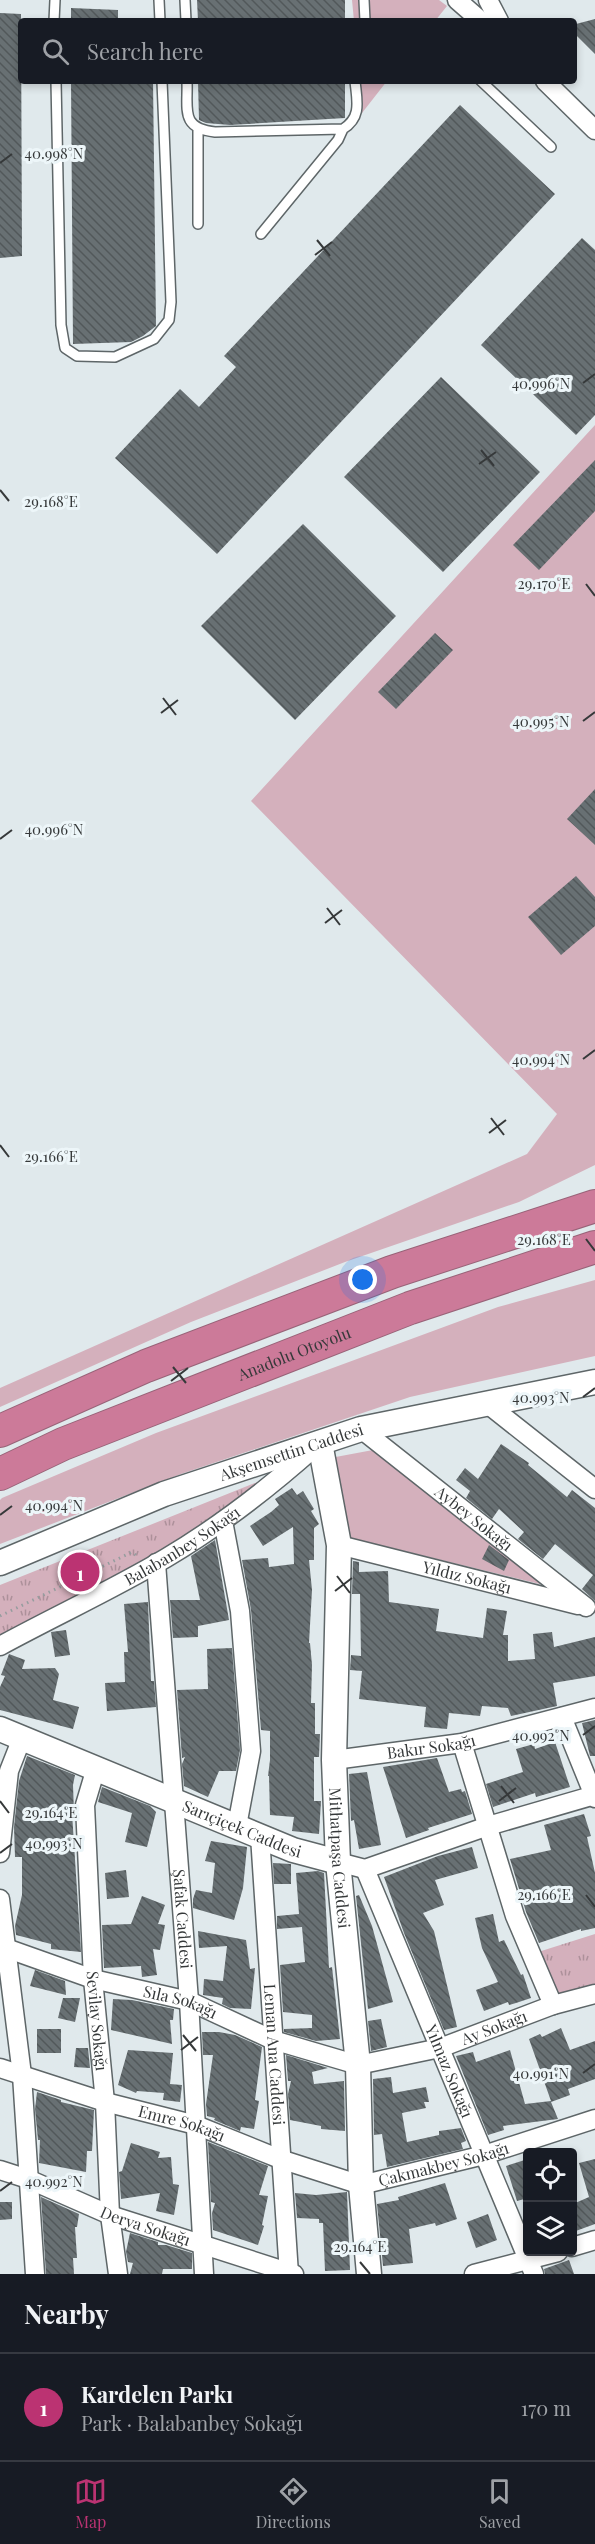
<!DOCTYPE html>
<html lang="en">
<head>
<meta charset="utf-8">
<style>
	:root { --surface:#171b24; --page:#242831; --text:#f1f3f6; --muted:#9ea1a6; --line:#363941; --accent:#bb3372 }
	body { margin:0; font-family:"Playfair Display",serif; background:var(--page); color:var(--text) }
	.controls { position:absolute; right:18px; bottom:18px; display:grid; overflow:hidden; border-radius:6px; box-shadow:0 3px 9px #0003 }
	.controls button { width:54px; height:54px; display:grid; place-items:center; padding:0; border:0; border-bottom:2px solid var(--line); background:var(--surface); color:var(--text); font:30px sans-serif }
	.you { position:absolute; left:363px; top:1280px; width:21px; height:21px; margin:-15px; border:4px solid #fff; border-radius:50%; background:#1a73e8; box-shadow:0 0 0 9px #1a73e833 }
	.badge { display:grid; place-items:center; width:39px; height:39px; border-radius:50%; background:var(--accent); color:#fff; font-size:20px; font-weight:700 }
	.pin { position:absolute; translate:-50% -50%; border:3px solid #fff; box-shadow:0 2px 6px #0006 }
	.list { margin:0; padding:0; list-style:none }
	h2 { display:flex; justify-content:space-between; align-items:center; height:78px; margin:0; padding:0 24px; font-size:26px }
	h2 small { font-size:20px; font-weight:400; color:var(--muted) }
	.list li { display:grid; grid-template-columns:39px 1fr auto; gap:18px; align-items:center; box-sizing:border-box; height:108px; padding:0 24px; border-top:2px solid var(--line) }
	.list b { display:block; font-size:22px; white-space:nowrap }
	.list p { margin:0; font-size:20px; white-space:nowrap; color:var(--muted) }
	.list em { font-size:20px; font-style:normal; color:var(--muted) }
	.icon { flex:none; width:33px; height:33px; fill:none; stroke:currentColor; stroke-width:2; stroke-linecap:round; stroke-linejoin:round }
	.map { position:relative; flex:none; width:595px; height:2274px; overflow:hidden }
	.search { position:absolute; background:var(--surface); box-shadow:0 3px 9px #0003; left:18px; right:18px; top:18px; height:66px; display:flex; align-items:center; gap:15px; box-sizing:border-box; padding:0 21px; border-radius:6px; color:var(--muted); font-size:22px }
	.sheet { height:186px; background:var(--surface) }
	nav { display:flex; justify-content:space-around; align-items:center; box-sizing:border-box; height:84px; border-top:2px solid var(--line); background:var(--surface); font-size:16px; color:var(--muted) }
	nav a { display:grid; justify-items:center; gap:3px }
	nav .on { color:var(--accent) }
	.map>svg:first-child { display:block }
</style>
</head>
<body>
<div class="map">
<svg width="595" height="2274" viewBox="0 0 595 2274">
	<defs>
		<pattern id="park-tufts" width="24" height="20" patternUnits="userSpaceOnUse" patternTransform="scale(1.5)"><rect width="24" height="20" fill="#d4b0bc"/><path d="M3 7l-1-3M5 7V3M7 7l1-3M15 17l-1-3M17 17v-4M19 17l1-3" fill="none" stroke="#ad909a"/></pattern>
		<pattern id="building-back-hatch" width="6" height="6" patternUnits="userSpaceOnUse" patternTransform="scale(1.5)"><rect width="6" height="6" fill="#687073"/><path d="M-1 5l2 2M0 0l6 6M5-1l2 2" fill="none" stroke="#52585a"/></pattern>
	</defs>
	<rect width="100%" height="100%" fill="#e0e9ec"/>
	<path fill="#d4b0bc" d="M352 0H439L447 6 435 21H354Z
		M359 81H387L362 113Z
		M595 425V1165L519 1202 345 1262 191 1322 0 1407V1388L527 1154 557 1114 251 801Z
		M595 1280V1356L410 1397 181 1474 0 1544V1500L2 1498 156 1433 498 1307Z
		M373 1450 552 1587 351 1538 325 1459Z"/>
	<path fill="url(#park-tufts)" d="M260 1481 261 1485 154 1560 0 1639V1585Z
		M595 1934V1989L562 2000 535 1953Z"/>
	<path fill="url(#building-back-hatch)" d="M197 0H345V21H198Z
		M71 8 118 10V21H71Z
		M0 13 21 14 22 256 0 258Z
		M595 19V54L575 34 576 24Z
		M71 81H153L156 326 143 336 131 342 73 344Z
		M198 81H345V118L230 125 206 123 199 120Z
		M460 105 555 194 217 554 115 458 180 389 199 407 236 367 224 356Z
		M582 238 595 250V415L576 435 481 345Z
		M441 377 540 472 443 572 344 477Z
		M595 460V511L539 570 513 545Z
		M303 524 396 616 295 720 201 626Z
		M435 633 453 650 396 709 378 692Z
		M595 789V845L567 819Z
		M576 876 595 897V926L561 955 528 917Z
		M501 1444 529 1463 528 1465 567 1497 572 1490 595 1508V1601L582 1589 593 1575 555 1544 543 1559 518 1539 524 1532 499 1509 492 1519 466 1498 470 1491 456 1480 465 1468 478 1479Z
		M292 1488 297 1495 303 1491 314 1509 311 1511 319 1524 314 1528V1560H309L312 1590 309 1643H310L312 1665 311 1703H315V1734H320L319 1757H314V1801H321L319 1834 292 1831 294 1817 270 1815 269 1776H268L270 1760V1731L261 1730 251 1610 242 1560 268 1558 269 1567 294 1564 293 1527 263 1546 250 1526 271 1512 279 1505 275 1499Z
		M215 1540 229 1620 198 1626V1637L173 1638 170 1600H200L191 1556Z
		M489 1545 509 1560 504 1571 482 1559Z
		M353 1561 359 1562V1572L388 1571 389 1602 439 1609 436 1631 483 1638 487 1608 507 1611 503 1635H508V1661L535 1659 533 1634 552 1632 554 1647 595 1637V1676L553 1683 557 1706 511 1716 508 1708 482 1706 480 1716 449 1713 447 1729 424 1727 426 1707 359 1699 362 1671 350 1670 351 1655 361 1656 360 1594H352Z
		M148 1602 151 1681H154L156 1707 107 1711 105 1683 125 1682 124 1652H128L124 1604Z
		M66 1630 70 1655 55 1657 51 1632Z
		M232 1648 240 1750 236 1771H219L208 1797 184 1786 182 1764 185 1757 182 1758 177 1690 208 1689 207 1649Z
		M9 1654 25 1660 22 1669 55 1668 59 1674 53 1700 79 1707 73 1729 0 1710V1687L5 1676 1 1675Z
		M595 1720V1756H590L582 1723Z
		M555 1742 570 1787 536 1797 535 1793 493 1807 486 1784 523 1772 516 1749 534 1744 535 1749Z
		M27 1756 75 1775 73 1785 74 1813H72L81 1952 51 1949V1944L16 1935 15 1926 22 1895V1857H15L14 1827 19 1781Z
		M437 1758 449 1792 461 1789 462 1792 465 1791 472 1814 428 1828 429 1830 406 1838 383 1767Z
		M367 1772 381 1845 359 1849 354 1820 351 1821 349 1774Z
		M102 1787 150 1806 156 1812 147 1847 125 1842 132 1813 98 1802Z
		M584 1814 591 1836 587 1837 595 1873V1928L581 1931V1929L539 1943 526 1912 510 1859 551 1850 544 1825Z
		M211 1841 247 1847 243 1888 234 1920 193 1908V1899L196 1890 212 1893 215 1863 205 1861Z
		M472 1847 478 1868 435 1880 444 1905 423 1913 434 1931 457 2027 444 2030 404 1933 384 1877 438 1856Z
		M273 1863 291 1864V1884H274Z
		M126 1870 129 1897 107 1899 105 1873Z
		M318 1871 324 1873 329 1968 332 1967 340 2039 316 2041 284 2032V2029L312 2028V2015L283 2012 280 1965 305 1962 302 1927 277 1929V1916L299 1914 296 1873Z
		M359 1895 372 1926 393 2002 368 2009 356 1896Z
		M142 1896 165 1905 158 1924 165 1925 160 1950 153 1949 157 1975 142 1977 141 1966 104 1968 102 1925 131 1924Z
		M493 1914 499 1942 504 1940 521 1975 523 1974 531 1998 516 2003 509 2005 508 2002 484 2011 476 1990 498 1982 482 1948 475 1918Z
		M198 1931 246 1940 250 1969 255 1968 251 2009 230 2008 222 2004 223 1998 203 1995 204 1979 223 1981 227 1946 199 1948Z
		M35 1970 65 1981 66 1995 30 1986Z
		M63 1998H80L75 2022 58 2018Z
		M113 1999 132 2000 174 2009 173 2020H170L172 2044 111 2030Z
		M381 2019 387 2047 371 2051 368 2021Z
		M561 2028 570 2050 595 2041V2079L568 2089 570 2095 551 2102 558 2119 503 2126 504 2130 488 2135 456 2056 473 2052 476 2062 510 2050 525 2104 551 2101 529 2039 540 2034 542 2037Z
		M37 2029H61V2053H37Z
		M202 2032H219L235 2035 262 2047 255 2100 259 2101 254 2129 241 2127 240 2131 214 2120 215 2118 207 2116 206 2104 213 2055H203Z
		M76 2048H88L90 2068 74 2067Z
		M128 2050 173 2053 170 2084 182 2085 180 2102 163 2100 164 2093 137 2091 136 2093 118 2085Z
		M286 2055 328 2068 312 2072 314 2084 344 2081 345 2131 321 2129V2126L290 2120 288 2094 291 2081H288Z
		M391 2077 393 2093 426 2087 429 2102H424L426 2108 402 2113 407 2142 439 2135V2131L461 2128 466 2141 461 2143 463 2149 387 2167 382 2134 374 2135 373 2079Z
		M37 2092 61 2100V2102L94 2110 92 2151H87L86 2172 39 2163 40 2140H38L35 2109Z
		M208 2142 268 2166 259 2195 268 2196 262 2225 264 2226 258 2245 213 2230 212 2213 215 2203 211 2202Z
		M131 2143 160 2152 158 2158 171 2157 173 2184 179 2185 174 2215 156 2211 160 2193 121 2199 119 2172 122 2171Z
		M528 2159V2198L517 2201 506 2166Z
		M595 2159V2224L573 2232V2204L589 2197 579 2163Z
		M445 2183 457 2219 436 2226 435 2223 409 2229 413 2263 383 2266 377 2204 399 2200 398 2197Z
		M347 2192 350 2270 325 2271 323 2223H319V2219L297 2218 295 2193 316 2195Z
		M41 2197 79 2214 77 2227H75L77 2258H73L74 2274H46Z
		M0 2202H12V2219L0 2220Z
		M488 2214 497 2240 476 2248 467 2222Z
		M130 2233 158 2242V2245H166L192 2253V2269H163L162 2274H130L133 2263 128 2262 126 2252Z
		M569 2260 574 2274H545L544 2269Z"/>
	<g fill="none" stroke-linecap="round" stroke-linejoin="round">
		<defs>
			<path id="lane" d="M159 0 160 21
				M185 0 186 21
				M364 0 365 21
				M54 21 55 0
				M56 81 61 325 65 348 77 356 115 357 154 339 169 320 171 302 162 81
				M187 81C188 110 180 128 215 132L343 129C362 117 357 101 355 81
				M481 81 551 147
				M198 130V224
				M261 234 338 140 343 129"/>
			<g id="street">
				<path d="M457 0 481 21"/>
				<path d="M488 0 499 21"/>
				<path d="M545 81 595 130"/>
				<path d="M485 1402 595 1489"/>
				<path id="s1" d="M361 1429 586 1607"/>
				<path d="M223 1521 240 1611 251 1751 237 1826"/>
				<path id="s2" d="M339 1545 578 1605"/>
				<path id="s3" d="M156 1563 189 2001 204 2274"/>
				<path id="s4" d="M0 1646C55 1616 112 1590 166 1558 220 1526 269 1488 316 1446"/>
				<path d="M562 1717 595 1798"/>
				<path d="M462 1743 515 1916 553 2005"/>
				<path id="s5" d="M334 1760 462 1743 595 1708"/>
				<path id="s6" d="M96 1768 85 1805 93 1979 105 2102 110 2215 118 2274"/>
				<path id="s7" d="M260 1836 289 2274"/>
				<path d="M0 1853 9 1771 22 1738"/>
				<path d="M338 1862 365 1869 488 1826 595 1795"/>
				<path id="s8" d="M365 1869 534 2274"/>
				<path d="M0 1899 22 2075 35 2274"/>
				<path id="s9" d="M0 1946 93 1979 189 2001 273 2040 358 2065 440 2048 553 2005 595 1994"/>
				<path id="s10" d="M0 2068 105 2102 196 2125 280 2159 361 2185 484 2155 595 2119"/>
				<path id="s11" d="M0 2170 28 2179 110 2215 294 2274"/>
				<path d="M572 2247 595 2240"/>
				<path d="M474 2274 558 2252"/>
			</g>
			<g id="secondary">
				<path id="s12" d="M320 1443 339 1545 334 1760 338 1862 358 2065 361 2185 369 2274"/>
				<path id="s13" d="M0 1563 164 1494 361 1429 595 1382"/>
				<path id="s14" d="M0 1729 293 1850 338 1862"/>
			</g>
			<g id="highway">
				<path d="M0 1431 146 1366 392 1272 595 1206"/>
				<path id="s15" d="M0 1474 63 1444 410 1308 595 1247"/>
			</g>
		</defs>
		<use href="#lane" stroke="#5e6668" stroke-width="12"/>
		<use href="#street" stroke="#5e6668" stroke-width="21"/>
		<use href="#secondary" stroke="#5e6668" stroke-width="27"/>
		<use href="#highway" stroke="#986378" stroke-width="34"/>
		<path stroke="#959c9e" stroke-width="3" stroke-dasharray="1.5 4.5" stroke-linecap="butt" d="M0 1616 126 1555 132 1552 137 1556"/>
		<use href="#lane" stroke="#fff" stroke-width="9"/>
		<use href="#street" stroke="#fff" stroke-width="18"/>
		<use href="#secondary" stroke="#fff" stroke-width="24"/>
		<use href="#highway" stroke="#cc7a99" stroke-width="32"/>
	</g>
	<path fill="none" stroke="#36393a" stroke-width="2" d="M0 163 12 154M317 240 330 256M315 255 332 242M583 383 595 374M481 450 494 466M479 464 496 452M0 490 9 501M586 584 595 596M163 698 176 715M161 713 178 700M583 721 595 712M0 839 12 830M327 908 340 925M325 923 342 910M583 1059 595 1050M491 1118 504 1135M489 1133 506 1120M0 1145 9 1157M586 1239 595 1251M173 1367 186 1383M171 1381 188 1368M583 1397 595 1388M0 1515 12 1506M337 1576 350 1593M335 1591 352 1578M583 1735 595 1726M501 1786 514 1803M0 1801 9 1813M499 1801 516 1788M0 1853 12 1844M586 1895 595 1907M183 2035 196 2051M181 2050 198 2037M583 2073 595 2064M0 2191 12 2182M360 2262 370 2274"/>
	<g text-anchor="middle" stroke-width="6" stroke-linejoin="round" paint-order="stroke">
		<g font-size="16" fill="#36393a" stroke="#edf6f9">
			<text dy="6" stroke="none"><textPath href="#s15" startOffset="318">Anadolu Otoyolu</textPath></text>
			<text dy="6" stroke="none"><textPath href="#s13" startOffset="312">Akşemsettin Caddesi</textPath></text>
			<text dy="6" stroke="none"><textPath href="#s1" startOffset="144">Aybey Sokağı</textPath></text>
			<text dy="6" stroke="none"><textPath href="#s4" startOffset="208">Balabanbey Sokağı</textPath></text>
			<text dy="6" stroke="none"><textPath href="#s2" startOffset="132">Yıldız Sokağı</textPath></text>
			<text dy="6" stroke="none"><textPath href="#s5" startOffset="98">Bakır Sokağı</textPath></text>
			<text dy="6" stroke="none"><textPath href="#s14" startOffset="262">Sarıçiçek Caddesi</textPath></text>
			<text dy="6" stroke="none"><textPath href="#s12" startOffset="417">Mithatpaşa Caddesi</textPath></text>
			<text dy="6" stroke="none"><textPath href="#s3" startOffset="357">Şafak Caddesi</textPath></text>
			<text dy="6" stroke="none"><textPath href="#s9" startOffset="189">Sıla Sokağı</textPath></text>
			<text dy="6" stroke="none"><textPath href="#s6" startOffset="255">Sevilay Sokağı</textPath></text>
			<text dy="6" stroke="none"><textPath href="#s9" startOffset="520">Ay Sokağı</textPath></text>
			<text dy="6" stroke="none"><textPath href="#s7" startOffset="219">Leman Ana Caddesi</textPath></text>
			<text dy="6" stroke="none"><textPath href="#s8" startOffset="219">Yılmaz Sokağı</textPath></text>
			<text dy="6" stroke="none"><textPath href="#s10" startOffset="190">Emre Sokağı</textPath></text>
			<text dy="6" stroke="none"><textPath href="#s10" startOffset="465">Çakmakbey Sokağı</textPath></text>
			<text dy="6" stroke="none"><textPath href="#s11" startOffset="156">Derya Sokağı</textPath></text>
		</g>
	</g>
	<g font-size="15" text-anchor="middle" fill="#36393a" stroke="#edf6f9" stroke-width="6" stroke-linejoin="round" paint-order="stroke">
		<text x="54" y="159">40.998°N</text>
		<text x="541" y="389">40.996°N</text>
		<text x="51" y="507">29.168°E</text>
		<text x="544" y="589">29.170°E</text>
		<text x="541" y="727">40.995°N</text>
		<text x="54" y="835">40.996°N</text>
		<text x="541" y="1065">40.994°N</text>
		<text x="51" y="1162">29.166°E</text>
		<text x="544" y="1245">29.168°E</text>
		<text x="541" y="1403">40.993°N</text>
		<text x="54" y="1511">40.994°N</text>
		<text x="541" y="1741">40.992°N</text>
		<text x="51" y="1818">29.164°E</text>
		<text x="54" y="1849">40.993°N</text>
		<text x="544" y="1900">29.166°E</text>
		<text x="541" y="2079">40.991°N</text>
		<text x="54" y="2187">40.992°N</text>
		<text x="360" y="2252">29.164°E</text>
	</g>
</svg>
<div class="controls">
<button><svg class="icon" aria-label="locate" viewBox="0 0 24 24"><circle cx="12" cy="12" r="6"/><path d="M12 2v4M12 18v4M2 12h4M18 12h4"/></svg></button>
<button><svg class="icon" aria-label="layers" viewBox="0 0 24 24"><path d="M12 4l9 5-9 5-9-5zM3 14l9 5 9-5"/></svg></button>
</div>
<div class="you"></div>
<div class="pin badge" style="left:80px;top:1572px">1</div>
<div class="search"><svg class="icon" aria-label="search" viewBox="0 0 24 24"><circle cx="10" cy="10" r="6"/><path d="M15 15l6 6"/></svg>Search here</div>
</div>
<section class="sheet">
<h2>Nearby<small></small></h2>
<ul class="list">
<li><span class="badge">1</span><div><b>Kardelen Parkı</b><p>Park · Balabanbey Sokağı</p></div><em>170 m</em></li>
</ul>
</section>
<nav>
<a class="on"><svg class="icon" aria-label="map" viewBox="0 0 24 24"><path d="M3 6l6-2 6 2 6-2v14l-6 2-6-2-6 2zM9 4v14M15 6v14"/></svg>Map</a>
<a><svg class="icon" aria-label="directions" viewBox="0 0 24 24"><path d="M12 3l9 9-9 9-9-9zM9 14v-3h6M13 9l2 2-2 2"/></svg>Directions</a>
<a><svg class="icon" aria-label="saved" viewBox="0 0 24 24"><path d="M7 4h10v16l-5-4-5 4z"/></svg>Saved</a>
</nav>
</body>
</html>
